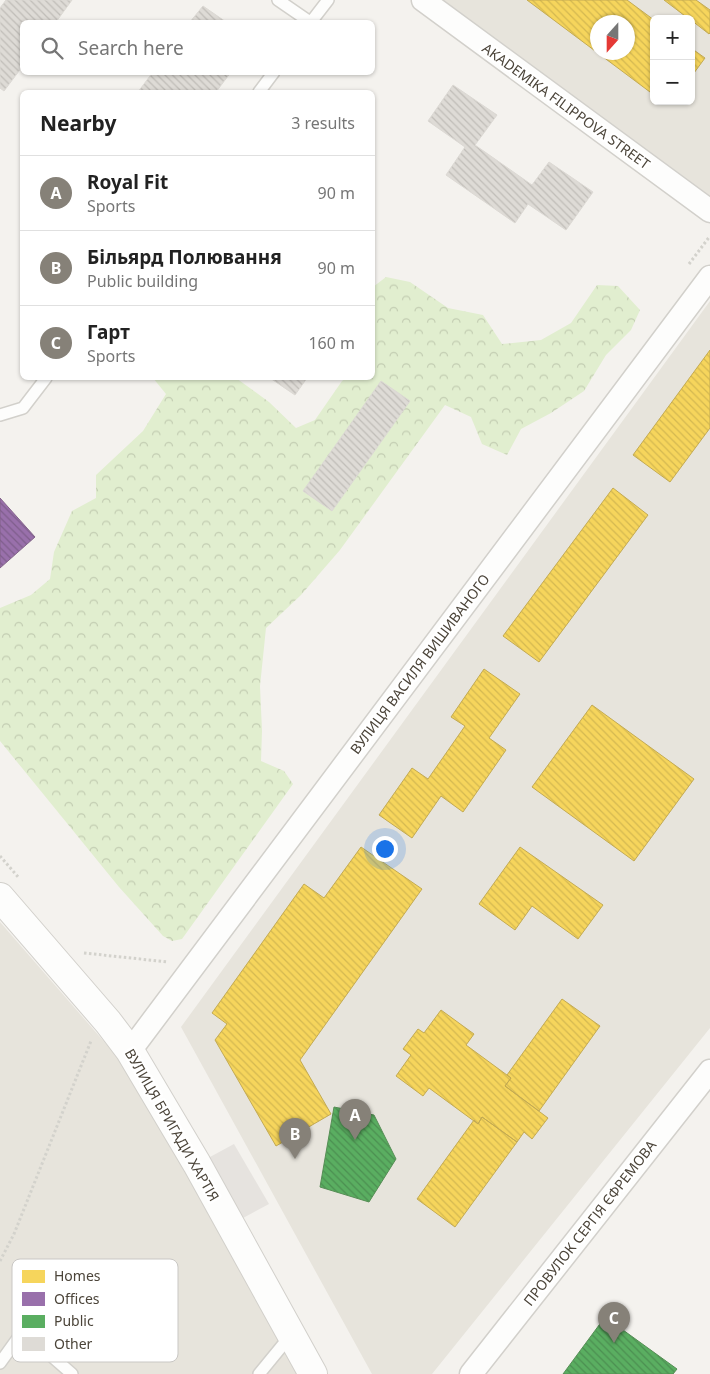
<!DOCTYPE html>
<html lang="en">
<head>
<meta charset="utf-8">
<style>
	:root { --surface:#fff; --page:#f6f6f6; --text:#222; --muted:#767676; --line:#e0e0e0; --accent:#868178 }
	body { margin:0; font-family:"Noto Sans",sans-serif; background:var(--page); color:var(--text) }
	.controls { position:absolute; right:15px; top:15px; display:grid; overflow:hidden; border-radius:8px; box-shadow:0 1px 4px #0004 }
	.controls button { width:45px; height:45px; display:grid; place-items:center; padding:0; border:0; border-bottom:1px solid var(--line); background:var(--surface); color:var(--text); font:25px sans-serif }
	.compass { position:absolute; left:590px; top:15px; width:45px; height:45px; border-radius:50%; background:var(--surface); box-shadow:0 1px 4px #0004; rotate:201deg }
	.you { position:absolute; left:384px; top:848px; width:18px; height:18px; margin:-12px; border:4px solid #fff; border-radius:50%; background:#1a73e8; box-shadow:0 0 0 8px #1a73e833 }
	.badge { display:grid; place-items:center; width:32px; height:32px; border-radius:50%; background:var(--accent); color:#fff; font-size:16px; font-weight:700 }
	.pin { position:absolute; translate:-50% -41px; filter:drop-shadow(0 1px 2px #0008) }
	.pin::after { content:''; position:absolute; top:26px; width:18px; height:15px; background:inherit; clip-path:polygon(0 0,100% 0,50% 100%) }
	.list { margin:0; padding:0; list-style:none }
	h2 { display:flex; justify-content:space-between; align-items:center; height:65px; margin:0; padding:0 20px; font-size:21px }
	h2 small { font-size:16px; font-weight:400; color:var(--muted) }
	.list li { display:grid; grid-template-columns:32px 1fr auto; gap:15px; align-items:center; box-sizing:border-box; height:75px; padding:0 20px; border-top:1px solid var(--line) }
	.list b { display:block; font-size:19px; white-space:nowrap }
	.list p { margin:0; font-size:16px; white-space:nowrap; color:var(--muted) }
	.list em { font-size:16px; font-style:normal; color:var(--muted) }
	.icon { flex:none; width:28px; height:28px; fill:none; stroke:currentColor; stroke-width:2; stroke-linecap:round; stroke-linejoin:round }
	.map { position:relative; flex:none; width:710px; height:1374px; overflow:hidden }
	.search { position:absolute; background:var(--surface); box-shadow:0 1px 4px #0004; left:20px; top:20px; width:355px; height:55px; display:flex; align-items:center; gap:12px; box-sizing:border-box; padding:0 18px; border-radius:8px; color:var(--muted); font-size:19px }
	.panel { position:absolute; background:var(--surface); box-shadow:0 1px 4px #0004; left:20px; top:90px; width:355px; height:290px; border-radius:8px }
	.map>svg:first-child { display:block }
</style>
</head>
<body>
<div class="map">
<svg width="710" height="1374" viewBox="0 0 710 1374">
	<defs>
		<pattern id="forest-crowns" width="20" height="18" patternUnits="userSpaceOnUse" patternTransform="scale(1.25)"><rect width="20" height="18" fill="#e1eecf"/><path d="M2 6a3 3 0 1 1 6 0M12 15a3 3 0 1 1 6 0" fill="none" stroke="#c3cdb2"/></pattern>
		<pattern id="homes-back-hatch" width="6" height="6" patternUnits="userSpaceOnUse" patternTransform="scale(1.25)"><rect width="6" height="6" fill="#f6d55c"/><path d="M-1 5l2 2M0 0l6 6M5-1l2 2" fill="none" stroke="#d4b851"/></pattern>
		<pattern id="offices-back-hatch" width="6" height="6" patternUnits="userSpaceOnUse" patternTransform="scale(1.25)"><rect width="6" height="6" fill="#9970ab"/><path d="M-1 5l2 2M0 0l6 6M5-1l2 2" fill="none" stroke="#7f5e8c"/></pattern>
		<pattern id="public-back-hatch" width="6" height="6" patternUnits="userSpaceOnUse" patternTransform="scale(1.25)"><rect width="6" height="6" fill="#5aae61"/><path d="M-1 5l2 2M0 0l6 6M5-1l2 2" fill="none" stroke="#4c8f51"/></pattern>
		<pattern id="building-back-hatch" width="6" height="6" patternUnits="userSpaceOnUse" patternTransform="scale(1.25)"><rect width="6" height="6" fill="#dedbd6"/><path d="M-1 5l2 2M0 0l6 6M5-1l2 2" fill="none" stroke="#c0bdb8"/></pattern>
	</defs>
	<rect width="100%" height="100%" fill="#f4f2ee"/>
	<path fill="#e7e4dc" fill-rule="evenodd" d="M443 0H710V200V199ZM654 19H691V101H654ZM598 22H628V52H598Z
		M710 301V1028L432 1374H372L181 1027Z
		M0 922 147 1091 302 1374H0Z"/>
	<path fill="url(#forest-crowns)" d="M386 277 410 282 448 308 483 315 502 344 541 340 571 323 597 285 618 286 640 310 631 330 606 355 584 391 551 413 521 429 507 455 482 444 471 417 445 405 340 550 301 595 266 628 260 686 262 731 261 761 284 771 293 784 182 939 172 941 163 936 119 887 0 741V608L31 595 50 579 54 552 72 511 96 498V475L143 431 166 394 153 378H236L269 402 296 428 315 420 342 381 346 378H372L373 287Z"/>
	<path fill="#e6e3df" d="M234 1144 269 1204 230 1225 197 1164Z"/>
	<path fill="url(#homes-back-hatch)" stroke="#c3aa52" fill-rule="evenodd" d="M527 0H627L654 20V95ZM598 22H628V52H598Z
		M664 0H696L710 10V33L709 34 691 20V19H689Z
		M691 48 705 58 691 77Z
		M710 350V428L670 482 633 455Z
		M613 488 648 515 539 662 503 636Z
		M484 669 520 694 489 738 506 750 463 812 441 796 412 838 379 815 412 768 428 779 465 726 451 717Z
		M592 705 694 779 634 861 532 787Z
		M361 847 422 889 300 1060 331 1114 276 1146 215 1040 227 1024 212 1013 304 884 324 898Z
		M520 847 603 905 578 939 532 906 515 930 479 904Z
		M562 999 600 1026 539 1111 505 1086 511 1078 507 1075Z
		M441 1010 474 1034 466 1045 511 1078 505 1086 548 1118 532 1139 524 1132 517 1142 482 1117 478 1124 429 1088 423 1096 396 1076 411 1055 403 1049 418 1029 424 1033Z
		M482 1117 517 1142 455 1227 417 1199 474 1120 478 1124Z"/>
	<path fill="url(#offices-back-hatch)" stroke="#826389" d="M0 498 35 537 0 568Z"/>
	<path fill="url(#public-back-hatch)" stroke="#568e55" d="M334 1107 374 1115 396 1159 369 1202 320 1187Z
		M605 1317 677 1369 673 1374H563Z"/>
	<path fill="url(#building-back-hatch)" stroke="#dcd9d4" d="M6 0H72L56 22H22V67L4 91 0 88V8Z
		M203 6 226 22H190Z
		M153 72H231L216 92H138Z
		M453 85 497 115 475 145 532 185 549 162 593 192 566 230 528 204 515 223 446 175 465 147 428 121Z
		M270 378H307L295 395Z
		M381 381 410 401 332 511 303 491Z"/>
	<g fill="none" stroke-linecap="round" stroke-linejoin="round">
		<defs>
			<path id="service" d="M278 0 310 22
				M311 22 328 0
				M259 92 274 72
				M0 415 23 408 46 378
				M0 1363 23 1331 72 1374
				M259 1374 291 1335"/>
			<path id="minor" d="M423 0 710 211
				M130 1051 710 277
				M471 1374 710 1071"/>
			<path id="tertiary" d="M0 897 108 1022 130 1051 197 1164 313 1374"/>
		</defs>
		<use href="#service" stroke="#d2d0cb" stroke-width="14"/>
		<use href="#minor" stroke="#d2d0cb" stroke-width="25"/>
		<use href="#tertiary" stroke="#d2d0cb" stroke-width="30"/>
		<path stroke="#d3d2cc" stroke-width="3" stroke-dasharray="2.5 2.5" stroke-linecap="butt" d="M689 264 710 236
			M0 856 19 878
			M84 953 168 962
			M0 1261 14 1234 91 1041"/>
		<use href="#service" stroke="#fdfdfc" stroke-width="11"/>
		<use href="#minor" stroke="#fdfdfc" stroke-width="22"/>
		<use href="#tertiary" stroke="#fdfdfc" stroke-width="28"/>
	</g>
	<g text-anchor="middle" stroke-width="5" stroke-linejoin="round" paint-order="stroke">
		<g font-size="14" fill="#4b4439" stroke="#fff">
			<text transform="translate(566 106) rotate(36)" y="5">AKADEMIKA FILIPPOVA STREET</text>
			<text transform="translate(420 664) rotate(-53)" y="5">ВУЛИЦЯ ВАСИЛЯ ВИШИВАНОГО</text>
			<text transform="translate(172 1125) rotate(60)" y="5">ВУЛИЦЯ БРИГАДИ ХАРТІЯ</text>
			<text transform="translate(590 1223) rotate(-52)" y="5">ПРОВУЛОК СЕРГІЯ ЄФРЕМОВА</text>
		</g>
	</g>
	<rect x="12" y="1259" width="166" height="103" rx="8" fill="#fff" stroke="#c9c7c4" stroke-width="1"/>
	<rect x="22" y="1270" width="23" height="13" fill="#f6d55c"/>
	<rect x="22" y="1292" width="23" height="14" fill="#9970ab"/>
	<rect x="22" y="1315" width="23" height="13" fill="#5aae61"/>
	<rect x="22" y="1337" width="23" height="14" fill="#dedbd6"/>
	<g font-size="14" fill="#4b4439">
		<text x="54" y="1281">Homes</text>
		<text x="54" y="1304">Offices</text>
		<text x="54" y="1326">Public</text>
		<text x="54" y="1349">Other</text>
	</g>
</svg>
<div class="controls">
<button>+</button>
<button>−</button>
</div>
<svg class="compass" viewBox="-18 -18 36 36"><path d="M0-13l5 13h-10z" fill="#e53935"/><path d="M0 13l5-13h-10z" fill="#767676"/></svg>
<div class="you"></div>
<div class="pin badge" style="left:355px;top:1140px">A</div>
<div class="pin badge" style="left:295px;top:1159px">B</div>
<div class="pin badge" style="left:614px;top:1343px">C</div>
<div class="search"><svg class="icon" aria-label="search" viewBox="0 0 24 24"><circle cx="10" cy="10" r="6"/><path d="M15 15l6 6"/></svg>Search here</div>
<section class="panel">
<h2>Nearby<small>3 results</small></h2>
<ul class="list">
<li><span class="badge">A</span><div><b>Royal Fit</b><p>Sports</p></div><em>90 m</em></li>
<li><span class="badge">B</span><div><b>Більярд Полювання</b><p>Public building</p></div><em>90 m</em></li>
<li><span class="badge">C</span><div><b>Гарт</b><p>Sports</p></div><em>160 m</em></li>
</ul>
</section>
</div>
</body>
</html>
